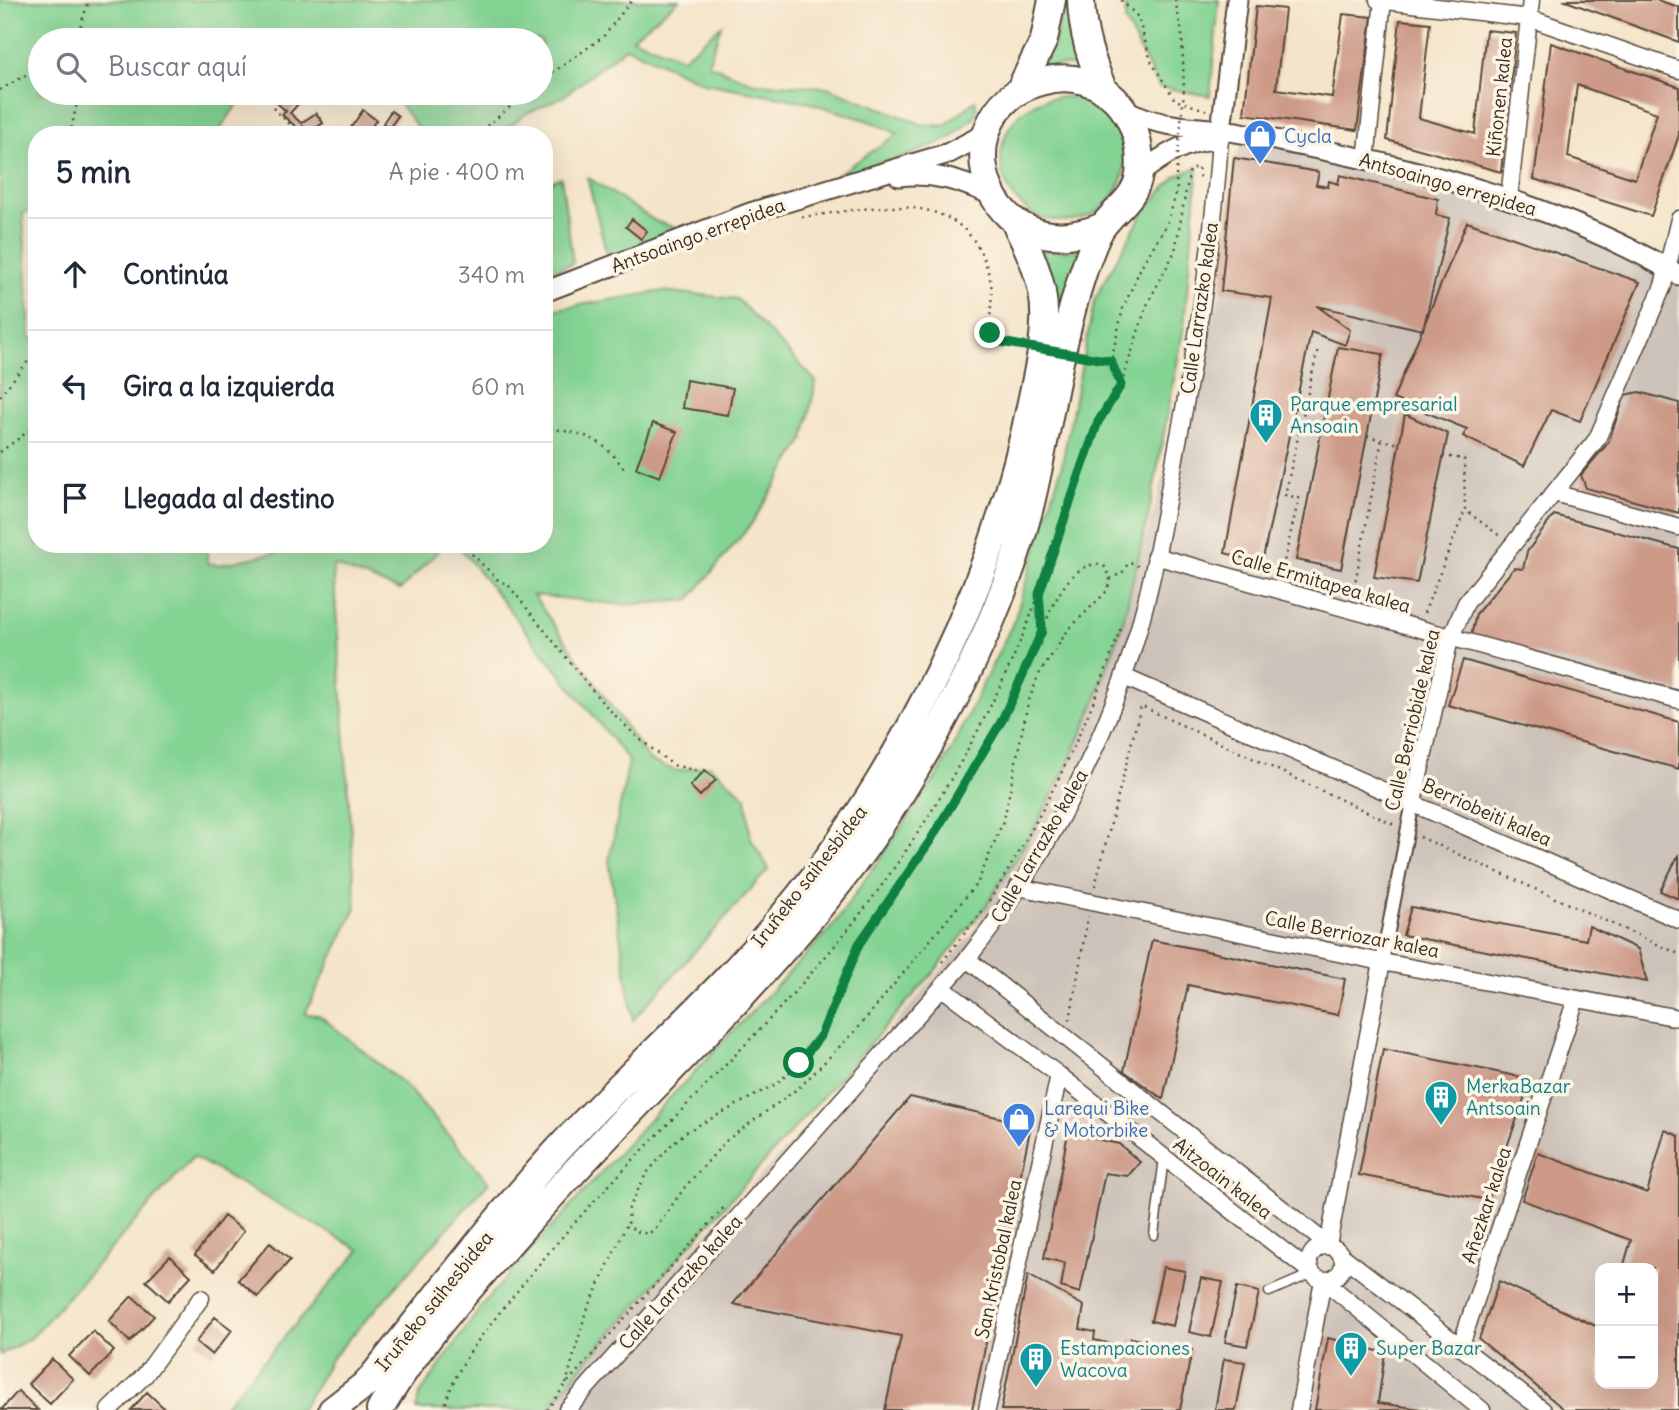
<!DOCTYPE html>
<html lang="es">
<head>
<meta charset="utf-8">
<style>
	:root { --surface:#fff; --page:#f2f2f3; --text:#1f2937; --muted:#747a83; --line:#e0e1e3 }
	body { margin:0; font-family:Delius,sans-serif; background:var(--page); color:var(--text) }
	.controls { position:absolute; right:21px; bottom:21px; display:grid; overflow:hidden; border-radius:14px; box-shadow:0 7px 28px #0002 }
	.controls button { width:63px; height:63px; display:grid; place-items:center; padding:0; border:0; border-bottom:2px solid var(--line); background:var(--surface); color:var(--text); font:35px sans-serif }
	.stop { position:absolute; width:21px; height:21px; margin:-16px; border:5px solid #0b8043; border-radius:50%; background:#fff }
	.stop.end { background:#0b8043; border-color:#fff; box-shadow:0 2px 7px #0008 }
	.list { margin:0; padding:0; list-style:none }
	h2 { display:flex; justify-content:space-between; align-items:center; height:91px; margin:0; padding:0 28px; font-size:30px }
	h2 small { font-size:23px; font-weight:400; color:var(--muted) }
	.list li { display:grid; grid-template-columns:46px 1fr auto; gap:21px; align-items:center; box-sizing:border-box; height:112px; padding:0 28px; border-top:2px solid var(--line) }
	.list b { display:block; font-size:26px; white-space:nowrap }
	.list em { font-size:23px; font-style:normal; color:var(--muted) }
	.icon { flex:none; width:38px; height:38px; fill:none; stroke:currentColor; stroke-width:2; stroke-linecap:round; stroke-linejoin:round }
	.map { position:relative; flex:none; width:1679px; height:1410px; overflow:hidden }
	.search { position:absolute; background:var(--surface); box-shadow:0 7px 28px #0002; left:28px; top:28px; width:525px; height:77px; display:flex; align-items:center; gap:18px; box-sizing:border-box; padding:0 24px; border-radius:38px; color:var(--muted); font-size:26px }
	.panel { position:absolute; background:var(--surface); box-shadow:0 7px 28px #0002; left:28px; top:126px; width:525px; height:427px; border-radius:28px }
	.map>svg:first-child { display:block }
</style>
</head>
<body>
<div class="map">
<svg width="1679" height="1410" viewBox="0 0 1679 1410">
	<rect width="100%" height="100%" fill="#fcf5e5"/>
	<filter id="ink" filterUnits="userSpaceOnUse"><feTurbulence type="fractalNoise" baseFrequency=".0143" numOctaves="2"/><feDisplacementMap in="SourceGraphic" scale="14" xChannelSelector="R" yChannelSelector="G"/><feConvolveMatrix kernelMatrix="1 2 1 2 8 2 1 2 1" color-interpolation-filters="sRGB"/></filter>
	<filter id="wash" filterUnits="userSpaceOnUse"><feTurbulence type="fractalNoise" baseFrequency=".00686" numOctaves="4" result="noise"/><feDisplacementMap in="SourceGraphic" scale="28" xChannelSelector="R" yChannelSelector="G"/><feGaussianBlur stdDeviation="1.57" result="paint"/><feColorMatrix in="noise" values="0 0 0 0 0 0 0 0 0 0 0 0 0 0 0 0 0 1.4 0 .05"/><feComposite in="paint" operator="in"/></filter>
	<g filter="url(#wash)">
		<rect width="100%" height="100%" fill="#f4e4c9"/>
		<path fill="#cdc2b9" fill-rule="evenodd" d="M1247 136 1533 205 1679 275V1410H541L794 1140 972 934 1093 707 1221 291 1234 158ZM1600 1268H1653V1384H1600Z"/>
		<path fill="#83d393" stroke="#5f7e58" stroke-width="2" d="M0 0H679L632 38 683 58 721 26 708 64 754 83 827 87 921 124 944 126 976 100V116L950 139 906 156 835 176 898 134 872 122 807 102 704 83 626 47 564 96 525 114 498 135H423L392 93H541V40H330L310 33 301 40H40V93H245L216 135H37V209L23 213 30 336 37 345V544H207V563L218 565 316 544H445L400 590 333 565 356 908 305 1014 319 1015 406 1086 489 1182 331 1359 301 1410H221L360 1250 193 1157 31 1338 0 1355Z
			M1065 0H1070L1083 67 1063 65 1042 69 1055 40Z
			M1126 0H1219L1210 96 1159 87 1125 21Z
			M1001 159a62 62 0 1 1 124 0a62 62 0 1 1-124 0Z
			M1198 167 1184 326 1150 508 1122 625 1093 707 1068 764 1034 829 986 906 934 972 583 1365 548 1410H416L420 1394 485 1301 645 1124 832 927 940 772 1014 621 1061 469 1095 298 1144 211 1176 176Z
			M561 177 573 263 544 275V185Z
			M587 177 657 222 680 229 608 259Z
			M1041 250H1082L1055 332C1053 306 1055 273 1041 250Z
			M663 291 737 299 816 381 804 439 752 523 689 600 624 605 533 595 650 761 677 771 710 765 746 797 751 839 769 869 633 1020 609 861 629 761 457 544H544V316L557 309Z"/>
		<g id="blocks">
			<path fill="#cd9a88" fill-rule="evenodd" d="M1563 0H1657L1679 7V42Z
				M1256 6 1285 9 1276 89 1332 97 1343 14 1372 17 1357 130 1244 114Z
				M1400 20 1430 23 1419 118 1475 134 1486 30 1516 33 1501 172 1387 140Z
				M1551 43 1679 87V135L1651 216 1534 179ZM1577 85 1657 113 1635 179 1568 157Z
				M288 93H308L290 113 301 123 316 113 323 123 308 133 303 126 300 130 282 115 286 111 278 104Z
				M363 110 376 120 366 135H346Z
				M391 111 398 116 389 128 383 123Z
				M1234 158 1319 172 1316 185 1328 187 1329 181 1338 184 1340 175 1438 199 1436 215 1450 218 1423 330 1317 306 1350 330 1345 345 1311 332 1262 563 1225 553 1272 298 1221 291Z
				M632 219 647 231 641 239 626 227Z
				M1467 222 1640 282 1580 421 1551 410 1524 466 1463 436 1467 429 1393 399Z
				M1338 347 1383 354 1341 569 1296 560Z
				M686 380 733 388 728 415 682 408Z
				M1639 392 1679 403V513L1586 488 1581 475 1608 443 1625 395Z
				M1405 414 1448 434 1417 583 1374 577Z
				M653 423 677 432 660 477 636 468Z
				M1554 515 1679 549V691L1471 636 1476 614 1514 568 1523 569 1527 552Z
				M1463 660 1679 722V769L1448 705Z
				M705 770 716 780 700 796 690 786Z
				M1679 854V899L1660 891Z
				M1411 907 1586 940 1589 926 1638 949 1647 982 1403 935Z
				M1152 940 1345 979 1338 1015 1188 985 1163 1099 1124 1071Z
				M1383 1049 1531 1079 1488 1200 1359 1175Z
				M910 1097 1031 1125 972 1410H885L901 1336 733 1304Z
				M1665 1130 1679 1136V1410H1565L1479 1339 1499 1281 1600 1328V1384H1653V1268H1623L1631 1240 1522 1200 1538 1153 1647 1193Z
				M1068 1133 1119 1144 1140 1162 1128 1176 1105 1173 1080 1293 1061 1287 1065 1263 1044 1258Z
				M224 1216 244 1231 215 1270 195 1255Z
				M270 1243 290 1260 258 1297 238 1280Z
				M170 1256 191 1276 168 1301 146 1281Z
				M1163 1267 1185 1271 1173 1326 1151 1321Z
				M1028 1275 1084 1306 1080 1329 1095 1332 1094 1340 1129 1348 1131 1338 1192 1350 1180 1410H1001Z
				M1201 1278 1223 1282 1211 1337 1189 1332Z
				M1237 1287 1259 1292 1247 1346 1225 1342Z
				M132 1296 154 1316 130 1342 109 1321Z
				M215 1317 232 1330 212 1355 196 1342Z
				M93 1331 114 1351 90 1376 69 1356Z
				M1328 1338 1385 1353 1378 1403 1428 1410H1315Z
				M52 1359 73 1379 50 1404 28 1384Z
				M1224 1359 1245 1362 1236 1410H1215Z
				M18 1391 38 1410H1Z
				M147 1392 166 1410H131Z"/>
		</g>
	</g>
	<g filter="url(#ink)">
		<use href="#blocks" fill-opacity="0" stroke="#574638" stroke-width="2"/>
		<g fill="none" stroke-linecap="round" stroke-linejoin="round">
			<defs>
				<path id="service" d="M1154 1235 1164 1158
					M1269 1292 1311 1274"/>
				<path id="pedestrian" d="M1382 962 1413 802"/>
				<path id="minor" d="M1378 0 1529 18 1679 70
					M1366 160 1383 0
					M1509 198 1531 0
					M1554 493 1679 527
					M1155 556 1679 700
					M1124 677 1679 920
					M1413 802 1450 639 1466 603 1597 439 1663 286 1679 219
					M1018 887 1382 962 1679 1018
					M967 959 1328 1245 1382 962
					M942 988 1059 1075 1312 1273
					M1309 1263a17 17 0 1 1 34 0a17 17 0 1 1-34 0Z
					M1341 1255 1543 1410
					M1461 1345 1576 999
					M109 1410 145 1375 201 1298
					M567 1410 967 959C1034 876 1087 778 1123 678 1151 601 1164 517 1179 436 1198 338 1214 239 1220 138
					M987 1410 1059 1075
					M1299 1410 1323 1280 1482 1410"/>
				<path id="tertiary" d="M1127 111C1163 127 1181 126 1220 130 1247 132 1276 141 1303 146 1435 172 1563 208 1679 275
					M1221 130 1237 0
					M1139 174C1163 156 1183 142 1214 139
					M899 176C934 172 961 181 992 195
					M544 292 750 213 949 153 987 133"/>
				<path id="trunk" d="M1081 0C1082 33 1091 60 1104 91
					M1019 91 1044 40 1052 0
					M332 1410 368 1382C429 1306 488 1227 553 1155 628 1072 714 1000 785 913 902 772 995 582 1031 402 1038 368 1049 327 1042 292 1037 266 1026 244 1014 221
					M380 1410C417 1344 472 1286 522 1229 621 1116 733 1014 828 897 872 843 910 782 943 721 979 654 1011 580 1030 507 1049 430 1058 349 1083 273 1088 259 1093 242 1101 229 1113 210 1135 200 1139 175 1146 116 1102 64 1040 82 938 111 982 276 1103 226"/>
			</defs>
			<use href="#service" stroke="#574638" stroke-width="11"/>
			<use href="#pedestrian" stroke="#574638" stroke-width="16"/>
			<use href="#minor" stroke="#574638" stroke-width="19"/>
			<use href="#tertiary" stroke="#574638" stroke-width="23"/>
			<use href="#trunk" stroke="#574638" stroke-width="30"/>
			<path stroke="#574638" stroke-width="2.5" stroke-dasharray="2 5" stroke-linecap="butt" d="M1121 0 1138 17 1151 61 1175 100 1206 110
				M1175 0 1182 33 1184 90
				M81 40 80 27 89 0
				M541 81 603 37 632 0
				M0 90 40 67
				M273 108 301 135
				M70 135 79 93
				M476 135 527 93
				M802 217C875 208 968 182 990 279 995 298 987 319 991 338L1003 342
				M1121 385 1146 307 1175 251 1190 169 1198 167 1200 181
				M0 396 37 350
				M1301 422 1323 426
				M544 427C589 436 598 434 626 471
				M1367 436 1399 444
				M0 452 37 425
				M1443 456 1464 459 1465 510 1500 536
				M462 544 498 580 509 586 601 701 637 737 673 765 698 771
				M1281 574 1299 498 1285 495 1318 348
				M1110 579 1122 573 1129 562 1138 566
				M1353 594 1382 439
				M1039 595 1042 631 1001 722 930 841 859 944 821 1035 799 1063 778 1083 686 1132 673 1143 646 1174 629 1208 628 1222 634 1231 648 1234 655 1229 685 1187 727 1140 801 1086 859 1027 978 882 1004 819 1028 703 1038 676 1068 630 1107 591 1110 579 1105 567 1096 564C1067 567 1052 607 1042 631
				M1424 613 1465 510
				M1420 837 1679 954
				M1095 886 1141 706 1395 825
				M989 901C1045 813 1089 724 1122 624
				M942 962 983 910
				M1070 1020 1088 916
				M566 1384 585 1315 628 1222
				M444 1410C456 1360 492 1323 523 1284 634 1144 777 1030 882 885 946 796 1001 697 1039 594 1060 537 1076 479 1098 423 1104 409 1116 399 1121 385L1111 361 1123 308 1142 265 1167 224 1177 191 1176 176
				M547 1410 566 1384 726 1205"/>
			<use href="#service" stroke="#fff" stroke-width="8"/>
			<use href="#pedestrian" stroke="#fff" stroke-width="12"/>
			<use href="#minor" stroke="#fff" stroke-width="16"/>
			<use href="#tertiary" stroke="#fff" stroke-width="19"/>
			<use href="#trunk" stroke="#fff" stroke-width="26"/>
			<path stroke="#574638" stroke-width="2.5" stroke-dasharray="2 5" stroke-linecap="butt" d="M1176 176 1184 90
				M1003 342 1111 361"/>
		</g>
	</g>
	<g fill="none" stroke-linecap="round" stroke-linejoin="round" filter="url(#ink)">
		<path stroke="#0b8043" stroke-width="9" d="M799 1063 821 1035 859 944 930 841 1001 722 1020 681 1042 631 1039 594 1068 508 1098 422 1121 385 1111 361 995 341 990 333"/>
	</g>
	<defs>
		<symbol id="shop-pin" viewBox="-11 -11 22 30"><path d="M0 17L-7.5 6A9.5 9.5 0 1 1 7.5 6Z" fill="#3f7fe0" stroke="#fcf5e5"/><path d="M-5-2.5h2.3a2.7 3.5 0 0 1 5.4 0H5L5.5 6h-11ZM-1.5-2.5h3a1.5 2.3 0 0 0-3 0Z" fill="#fff"/></symbol>
		<symbol id="building-pin" viewBox="-11 -11 22 30"><path d="M0 17L-7.5 6A9.5 9.5 0 1 1 7.5 6Z" fill="#0f9aa8" stroke="#fcf5e5"/><path d="M-4-6H4V6H1V3H-1V6H-4ZM-2.5-4.3h1.7v1.8h-1.7ZM.8-4.3h1.7v1.8H.8ZM-2.5-1h1.7V.8h-1.7ZM.8-1h1.7V.8H.8Z" fill="#fff"/></symbol>
	</defs>
	<g fill-rule="evenodd">
		<use href="#shop-pin" x="1241" y="117" width="38" height="52"/>
		<use href="#building-pin" x="1247" y="396" width="38" height="52"/>
		<use href="#building-pin" x="1422" y="1078" width="38" height="52"/>
		<use href="#shop-pin" x="1000" y="1100" width="38" height="52"/>
		<use href="#building-pin" x="1332" y="1329" width="38" height="52"/>
		<use href="#building-pin" x="1017" y="1340" width="38" height="52"/>
	</g>
	<g text-anchor="middle" stroke-width="7" stroke-linejoin="round" paint-order="stroke">
		<g font-size="19" fill="#3b2a1e" stroke="#fcf5e5">
			<text transform="translate(1499 97) rotate(-84)" y="7">Kiñonen kalea</text>
			<text transform="translate(1448 184) rotate(16)" y="7">Antsoaingo errepidea</text>
			<text transform="translate(698 235) rotate(-20)" y="7">Antsoaingo errepidea</text>
			<text transform="translate(1199 308) rotate(-82)" y="7">Calle Larrazko kalea</text>
			<text transform="translate(1321 581) rotate(16)" y="7">Calle Ermitapea kalea</text>
			<text transform="translate(1412 720) rotate(-77)" y="7">Calle Berriobide kalea</text>
			<text transform="translate(1487 812) rotate(24)" y="7">Berriobeiti kalea</text>
			<text transform="translate(1039 846) rotate(-60)" y="7">Calle Larrazko kalea</text>
			<text transform="translate(809 876) rotate(-52)" y="7">Iruñeko saihesbidea</text>
			<text transform="translate(1352 934) rotate(11)" y="7">Calle Berriozar kalea</text>
			<text transform="translate(1223 1178) rotate(38)" y="7">Aitzoain kalea</text>
			<text transform="translate(1486 1205) rotate(-72)" y="7">Añezkar kalea</text>
			<text transform="translate(998 1259) rotate(-78)" y="7">San Kristobal kalea</text>
			<text transform="translate(680 1282) rotate(-48)" y="7">Calle Larrazko kalea</text>
			<text transform="translate(434 1301) rotate(-51)" y="7">Iruñeko saihesbidea</text>
		</g>
		<g font-size="19" fill="#366cbe" stroke="#fcf5e5" text-anchor="start">
			<text x="1284" y="143">Cycla</text>
			<text x="1044" y="1115">Larequi Bike<tspan x="1044" dy="22">&amp; Motorbike</tspan></text>
		</g>
		<g font-size="19" fill="#0d838f" stroke="#fcf5e5" text-anchor="start">
			<text x="1290" y="411">Parque empresarial<tspan x="1290" dy="22">Ansoain</tspan></text>
			<text x="1466" y="1093">MerkaBazar<tspan x="1466" dy="22">Antsoain</tspan></text>
			<text x="1060" y="1355">Estampaciones<tspan x="1060" dy="22">Wacova</tspan></text>
			<text x="1376" y="1355">Super Bazar</text>
		</g>
	</g>
</svg>
<div class="controls">
<button>+</button>
<button>−</button>
</div>
<div class="stop" style="left:799px;top:1063px"></div>
<div class="stop end" style="left:990px;top:333px"></div>
<div class="search"><svg class="icon" aria-label="search" viewBox="0 0 24 24"><circle cx="10" cy="10" r="6"/><path d="M15 15l6 6"/></svg>Buscar aquí</div>
<section class="panel">
<h2>5 min<small>A pie · 400 m</small></h2>
<ul class="list">
<li><svg class="icon" aria-label="ahead" viewBox="0 0 24 24"><path d="M12 20V5M6 11l6-6 6 6"/></svg><div><b>Continúa</b></div><em>340 m</em></li>
<li><svg class="icon" aria-label="left" viewBox="0 0 24 24"><path d="M17 20v-9H6M10 6l-5 5 5 5"/></svg><div><b>Gira a la izquierda</b></div><em>60 m</em></li>
<li><svg class="icon" aria-label="arrive" viewBox="0 0 24 24"><path d="M6 21V4h12l-3 4 3 4H6"/></svg><div><b>Llegada al destino</b></div></li>
</ul>
</section>
</div>
</body>
</html>
